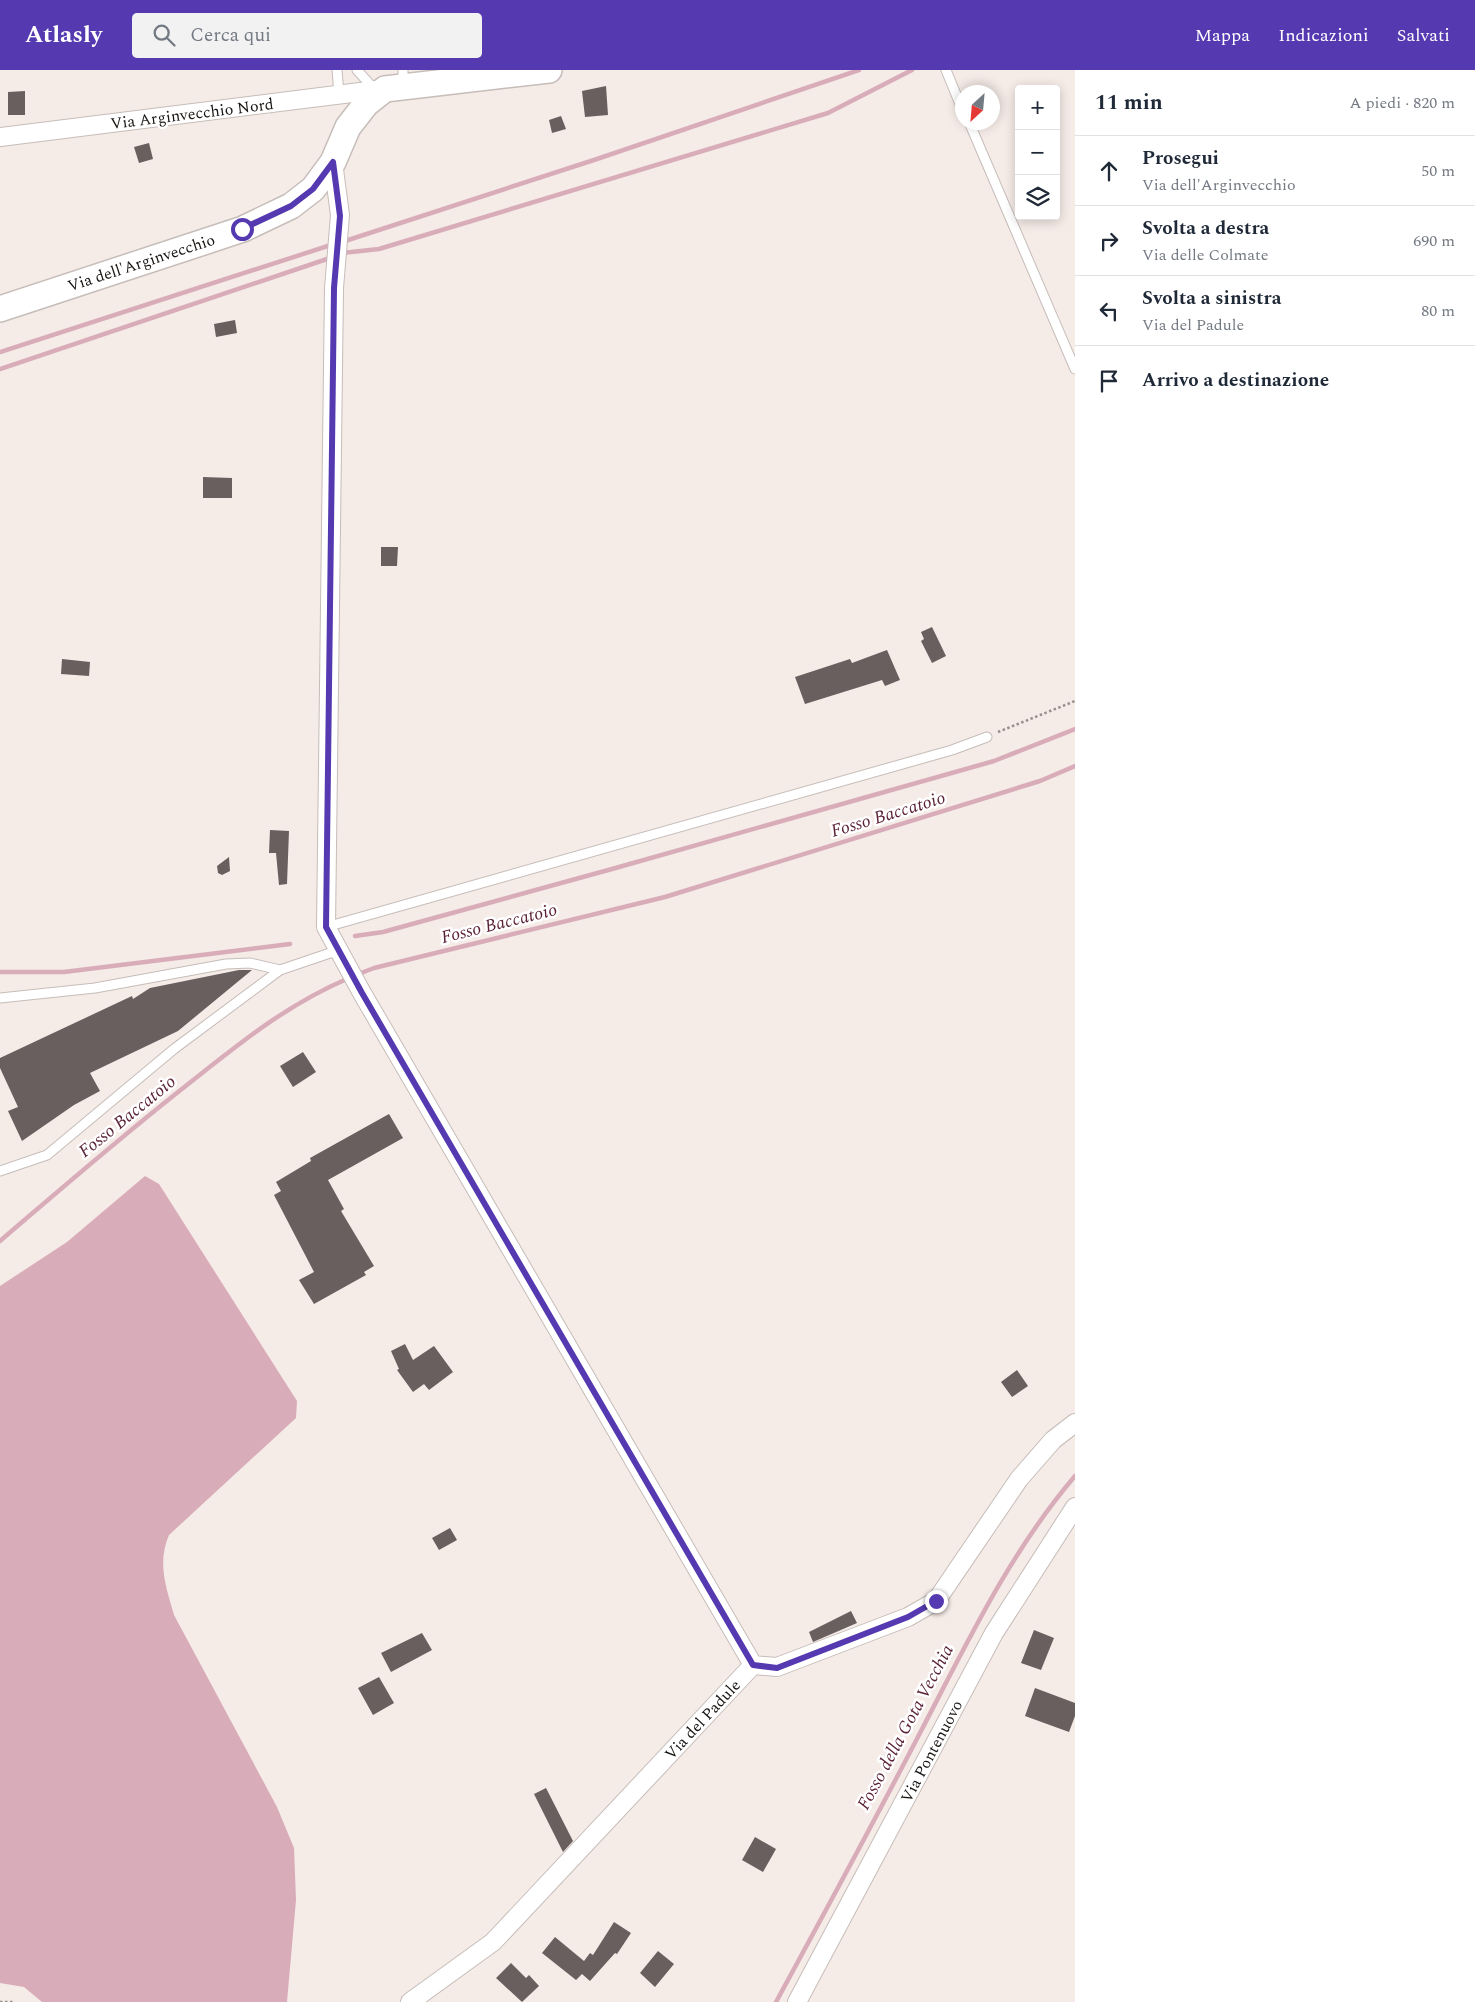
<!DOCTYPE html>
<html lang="it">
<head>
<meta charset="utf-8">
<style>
	:root { --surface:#fff; --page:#f2f2f3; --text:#1f2937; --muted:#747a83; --line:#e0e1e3; --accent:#5539b1 }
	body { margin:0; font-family:Spectral,serif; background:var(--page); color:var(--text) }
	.controls { position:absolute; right:15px; top:15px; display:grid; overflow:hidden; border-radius:5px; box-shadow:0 2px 12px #0003 }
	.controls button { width:45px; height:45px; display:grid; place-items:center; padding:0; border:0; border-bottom:1px solid var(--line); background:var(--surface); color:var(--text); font:25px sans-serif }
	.compass { position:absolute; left:955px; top:15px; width:45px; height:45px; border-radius:50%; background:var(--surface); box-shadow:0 2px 12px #0003; rotate:206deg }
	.stop { position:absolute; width:15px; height:15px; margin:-11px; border:4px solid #5539b1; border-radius:50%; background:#fff }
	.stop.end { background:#5539b1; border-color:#fff; box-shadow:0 1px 5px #0008 }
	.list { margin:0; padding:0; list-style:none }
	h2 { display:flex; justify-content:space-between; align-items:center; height:65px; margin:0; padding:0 20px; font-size:21px }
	h2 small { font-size:16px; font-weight:400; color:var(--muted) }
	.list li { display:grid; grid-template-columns:32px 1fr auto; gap:15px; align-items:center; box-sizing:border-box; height:70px; padding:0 20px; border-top:1px solid var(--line) }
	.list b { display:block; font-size:19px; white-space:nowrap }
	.list p { margin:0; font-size:16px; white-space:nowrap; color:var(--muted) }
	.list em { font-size:16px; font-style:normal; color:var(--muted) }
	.icon { flex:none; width:28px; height:28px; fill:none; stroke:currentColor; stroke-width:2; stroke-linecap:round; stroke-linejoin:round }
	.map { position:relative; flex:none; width:1075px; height:1932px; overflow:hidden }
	header { display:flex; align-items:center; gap:30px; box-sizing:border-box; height:70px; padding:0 25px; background:var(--accent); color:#fff }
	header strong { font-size:24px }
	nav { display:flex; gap:28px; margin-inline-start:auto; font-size:18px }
	.search { width:350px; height:45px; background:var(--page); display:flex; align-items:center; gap:12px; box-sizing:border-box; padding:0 18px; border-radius:5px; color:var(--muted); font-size:19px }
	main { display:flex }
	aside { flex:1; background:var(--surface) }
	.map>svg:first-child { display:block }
</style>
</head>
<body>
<header>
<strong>Atlasly</strong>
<div class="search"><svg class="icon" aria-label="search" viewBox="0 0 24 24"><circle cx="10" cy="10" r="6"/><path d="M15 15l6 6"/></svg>Cerca qui</div>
<nav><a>Mappa</a><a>Indicazioni</a><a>Salvati</a></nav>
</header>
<main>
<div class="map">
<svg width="1075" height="1932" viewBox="0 0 1075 1932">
	<rect width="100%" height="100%" fill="#f5ebe7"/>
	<path fill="#d9acb9" d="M145 1106 159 1114 297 1331 296 1348 169 1465C157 1493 166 1517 174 1545L277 1737 294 1778 296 1830 287 1932H42L24 1917 0 1913V1216L67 1172Z"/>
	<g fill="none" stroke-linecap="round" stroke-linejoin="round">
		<path stroke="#d9acb9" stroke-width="4.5" d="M342 172 594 90 859 0
			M342 183 379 179 828 43 912 0
			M0 282 334 174
			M0 299 333 187
			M355 866 383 862 612 799 994 691 1075 659
			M0 902H64L290 874
			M356 905 374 898 665 827 1040 711 1075 696
			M0 1171C62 1118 123 1065 187 1015 240 973 286 935 349 908
			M776 1932C825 1842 874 1752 921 1661 967 1573 1010 1482 1075 1406"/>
	</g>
	<path fill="#695f5f" d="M606 16 608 45 585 47 582 21Z
		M25 21V45H8V22Z
		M561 46 566 59 552 63 549 50Z
		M149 73 153 89 139 93 134 77Z
		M235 250 237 263 216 267 214 254Z
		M203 407 232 408V428H203Z
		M381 477H398L397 496H381Z
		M932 557 946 586 932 593 921 571 924 569 921 562Z
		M887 580 900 610 885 616 882 610 805 634 795 607 850 589 852 593Z
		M62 589 90 592 89 606 61 604Z
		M270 760 289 761 287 814 279 815 276 783H269Z
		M229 787 230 801 222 805 218 803 217 796Z
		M239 900H252L178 961 90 1003 100 1021 74 1035 22 1071 8 1041 18 1037 0 998V988L132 926 133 929 150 918Z
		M303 982 316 1002 293 1017 280 996Z
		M389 1044 403 1068 328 1110 344 1139 341 1141 374 1196 364 1202 366 1205 314 1234 299 1210 314 1202 274 1125 281 1121 276 1112 311 1091 310 1088Z
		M405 1274 413 1290 434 1276 453 1302 429 1320 424 1314 413 1322 397 1300 399 1299 391 1281Z
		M1017 1300 1028 1316 1012 1327 1001 1312Z
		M450 1458 457 1470 439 1480 432 1468Z
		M851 1541 857 1553 813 1572 809 1562Z
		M1034 1560 1054 1568 1041 1600 1021 1593Z
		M422 1563 432 1580 391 1602 381 1583Z
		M379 1607 394 1633 373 1645 358 1618Z
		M1035 1618 1075 1633V1646L1069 1662 1025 1646Z
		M546 1718 573 1771 563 1782 534 1724Z
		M755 1767 776 1779 763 1802 742 1790Z
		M614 1852 631 1863 617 1884 615 1883 590 1911 582 1904 576 1910 542 1883 555 1867 584 1891 590 1883 593 1885Z
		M658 1881 674 1894 655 1917 640 1903Z
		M511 1893 526 1908 529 1905 539 1916 522 1932 496 1908Z"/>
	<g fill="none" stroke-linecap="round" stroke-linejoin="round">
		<defs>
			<path id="service" d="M337 0 339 24
				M357 0 375 20
				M403 0V17
				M946 0 962 39
				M969 52 1075 299
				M326 857 952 680 987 667
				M0 928 95 918 226 894 250 893 280 900
				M0 1101 47 1085 174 979 280 900 339 880"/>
			<path id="minor" d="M0 67 384 19
				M333 92 340 145 334 218 326 857 362 923 753 1595
				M753 1595 777 1597 908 1547 936 1531 1019 1409 1053 1370 1075 1353
				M410 1932 493 1872 753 1595
				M797 1932 994 1563 1075 1437"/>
			<path id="secondary" d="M0 239 243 159 291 136 313 119 333 92 348 57 366 34 385 19 549 0"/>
		</defs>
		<use href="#service" stroke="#c6bdb9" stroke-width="11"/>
		<use href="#minor" stroke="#c6bdb9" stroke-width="20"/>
		<use href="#secondary" stroke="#c6bdb9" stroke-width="28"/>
		<path stroke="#968f8c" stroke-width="2.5" stroke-dasharray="2.5 2.5" stroke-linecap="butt" d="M998 662 1075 631
			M0 1932H14"/>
		<use href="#service" stroke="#fff" stroke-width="9"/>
		<use href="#minor" stroke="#fff" stroke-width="18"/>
		<use href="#secondary" stroke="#fff" stroke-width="25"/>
	</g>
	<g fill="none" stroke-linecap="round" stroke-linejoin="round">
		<path stroke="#5539b1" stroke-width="6" d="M242 159 291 136 313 119 333 92 340 146 334 218 326 857 362 923 753 1595 777 1598 908 1547 936 1531"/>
	</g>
	<g text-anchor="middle" stroke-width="5" stroke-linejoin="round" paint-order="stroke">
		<g font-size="16" fill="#171412" stroke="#fff">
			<text transform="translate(192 43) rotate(-7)" y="6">Via Arginvecchio Nord</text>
			<text transform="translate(141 192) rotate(-18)" y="6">Via dell'Arginvecchio</text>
			<text transform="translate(702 1649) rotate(-47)" y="6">Via del Padule</text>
			<text transform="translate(931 1681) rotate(-62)" y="6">Via Pontenuovo</text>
		</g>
		<g font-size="18" font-style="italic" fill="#5a2236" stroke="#fff">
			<text transform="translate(888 744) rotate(-17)" y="6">Fosso Baccatoio</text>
			<text transform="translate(499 853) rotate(-14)" y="6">Fosso Baccatoio</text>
			<text transform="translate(127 1046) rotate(-39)" y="6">Fosso Baccatoio</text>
			<text transform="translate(905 1657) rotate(-62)" y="6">Fosso della Gota Vecchia</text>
		</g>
	</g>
</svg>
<div class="controls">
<button>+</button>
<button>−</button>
<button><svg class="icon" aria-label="layers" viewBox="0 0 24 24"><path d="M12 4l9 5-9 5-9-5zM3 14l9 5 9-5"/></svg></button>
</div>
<svg class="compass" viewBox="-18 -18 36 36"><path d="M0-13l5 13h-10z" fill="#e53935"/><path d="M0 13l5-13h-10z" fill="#747a83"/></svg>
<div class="stop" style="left:242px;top:159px"></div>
<div class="stop end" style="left:936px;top:1531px"></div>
</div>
<aside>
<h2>11 min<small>A piedi · 820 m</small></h2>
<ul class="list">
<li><svg class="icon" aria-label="ahead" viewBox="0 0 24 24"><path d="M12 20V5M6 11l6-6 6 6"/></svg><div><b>Prosegui</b><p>Via dell'Arginvecchio</p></div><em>50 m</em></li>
<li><svg class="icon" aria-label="right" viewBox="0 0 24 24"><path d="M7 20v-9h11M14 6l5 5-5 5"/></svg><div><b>Svolta a destra</b><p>Via delle Colmate</p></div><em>690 m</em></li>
<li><svg class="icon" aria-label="left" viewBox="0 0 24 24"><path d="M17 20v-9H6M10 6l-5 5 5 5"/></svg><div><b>Svolta a sinistra</b><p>Via del Padule</p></div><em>80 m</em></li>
<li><svg class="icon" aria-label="arrive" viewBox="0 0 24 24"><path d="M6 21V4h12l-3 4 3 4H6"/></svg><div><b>Arrivo a destinazione</b></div></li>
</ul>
</aside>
</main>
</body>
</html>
